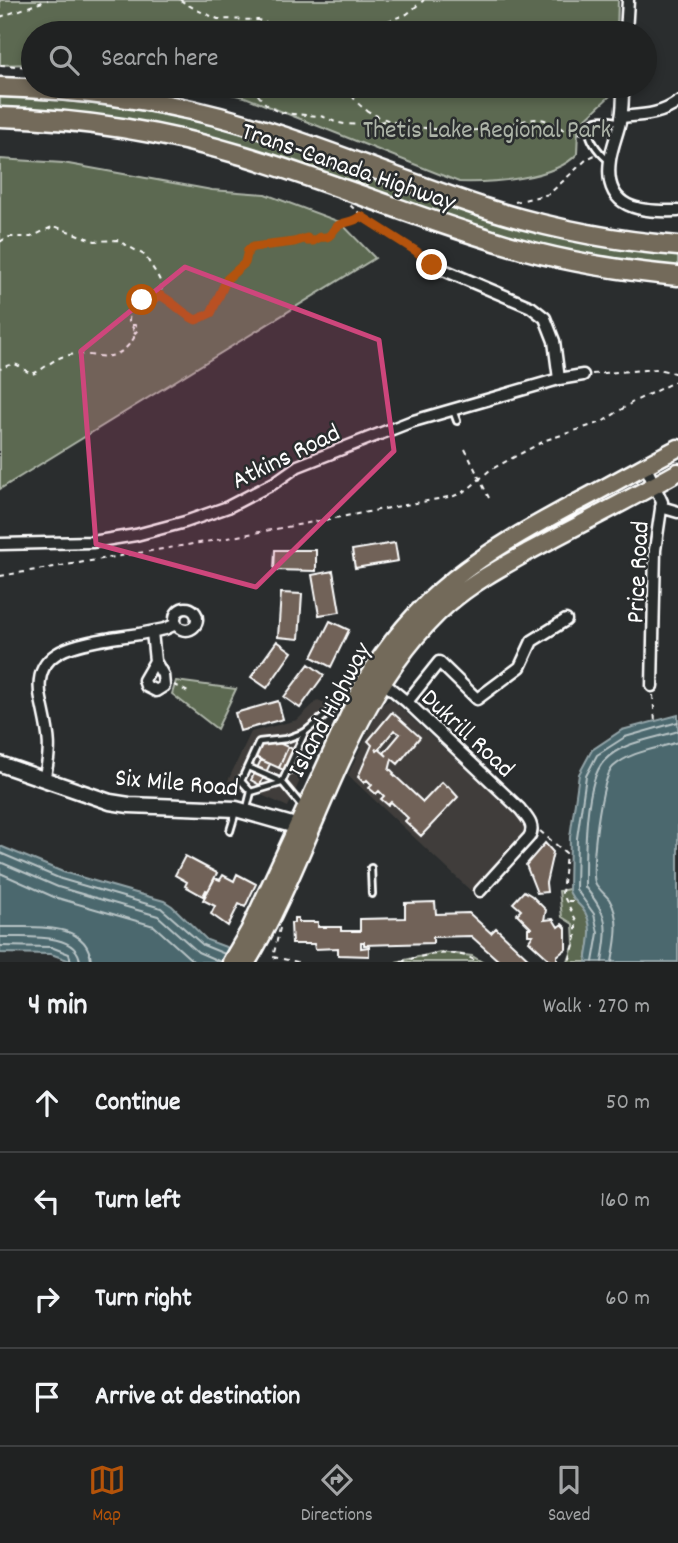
<!DOCTYPE html>
<html lang="en">
<head>
<meta charset="utf-8">
<style>
	:root { --surface:#202222; --page:#282a2a; --text:#f1f3f6; --muted:#a2a4a5; --line:#3d3f40; --accent:#b45309 }
	body { margin:0; font-family:Dekko,sans-serif; background:var(--page); color:var(--text) }
	.stop { position:absolute; width:21px; height:21px; margin:-16px; border:5px solid #b45309; border-radius:50%; background:#fff }
	.stop.end { background:#b45309; border-color:#fff; box-shadow:0 2px 7px #0008 }
	.list { margin:0; padding:0; list-style:none }
	h2 { display:flex; justify-content:space-between; align-items:center; height:91px; margin:0; padding:0 28px; font-size:30px }
	h2 small { font-size:23px; font-weight:400; color:var(--muted) }
	.list li { display:grid; grid-template-columns:46px 1fr auto; gap:21px; align-items:center; box-sizing:border-box; height:98px; padding:0 28px; border-top:2px solid var(--line) }
	.list b { display:block; font-size:26px; white-space:nowrap }
	.list em { font-size:23px; font-style:normal; color:var(--muted) }
	.icon { flex:none; width:38px; height:38px; fill:none; stroke:currentColor; stroke-width:2; stroke-linecap:round; stroke-linejoin:round }
	.map { position:relative; flex:none; width:678px; height:962px; overflow:hidden }
	.search { position:absolute; background:var(--surface); box-shadow:0 4px 10px #0003; left:21px; right:21px; top:21px; height:77px; display:flex; align-items:center; gap:18px; box-sizing:border-box; padding:0 24px; border-radius:38px; color:var(--muted); font-size:26px }
	.sheet { height:483px; background:var(--surface) }
	nav { display:flex; justify-content:space-around; align-items:center; box-sizing:border-box; height:98px; border-top:2px solid var(--line); background:var(--surface); font-size:19px; color:var(--muted) }
	nav a { display:grid; justify-items:center; gap:4px }
	nav .on { color:var(--accent) }
	.map>svg:first-child { display:block }
</style>
</head>
<body>
<div class="map">
<svg width="678" height="962" viewBox="0 0 678 962">
	<rect width="100%" height="100%" fill="#2a2d2e"/>
	<filter id="ink" filterUnits="userSpaceOnUse"><feTurbulence type="fractalNoise" baseFrequency=".0143" numOctaves="2"/><feDisplacementMap in="SourceGraphic" scale="14" xChannelSelector="R" yChannelSelector="G"/><feConvolveMatrix kernelMatrix="1 2 1 2 8 2 1 2 1" color-interpolation-filters="sRGB"/></filter>
	<g filter="url(#ink)">
		<path fill="#3f3d3b" d="M391 699 525 823 526 832 472 892 348 775 381 705Z
			M318 700 333 707 288 807 257 793 224 789 251 732 297 720Z"/>
		<path fill="#5b6951" stroke="#adb4a8" stroke-width="2" d="M0 0H618L617 33H33V64L0 65Z
			M205 86H614L610 96 580 124 578 129 577 154C555 179 492 183 459 182L245 97 206 89Z
			M0 97C73 100 144 107 215 126 319 154 418 199 522 228 573 242 625 251 678 256V269L619 263 524 243 345 182 0 110Z
			M0 159 63 163 212 190 265 194 340 222 375 258 0 489Z
			M176 681 236 689 217 729 172 694Z
			M569 889C571 898 576 901 582 907 596 923 589 944 586 962H568L574 944 573 924 562 917 559 891Z
			M440 952 472 956 482 962H396Z"/>
		<path fill="#4b686e" stroke="#93a4a8" stroke-width="2" d="M678 715V962H586C589 944 595 924 582 908 577 902 572 899 569 891L570 837 579 774 592 750 622 730Z
			M0 846 63 872 164 901 172 906 207 940 231 949 253 962H73L51 954 0 953Z"/>
		<g fill="none" stroke-linecap="round" stroke-linejoin="round">
			<path stroke="#b7c3c5" stroke-width="2" d="M0 853 61 879 161 908 203 945 225 954
				M0 862 58 887 158 916 198 952 221 962
				M0 873 54 897 154 926 194 962
				M0 927C29 928 89 919 91 962
				M0 937C23 938 78 931 80 962
				M0 946 51 947 69 954 71 962
				M593 962 598 933 594 914 576 889 577 838 586 776 597 755 625 737 678 722
				M602 962C608 925 609 916 585 887 585 858 584 782 604 761 621 742 654 739 678 731
				M612 962C616 941 621 918 609 899 605 894 597 888 595 882 590 867 601 778 613 767 631 751 656 749 678 742"/>
		</g>
		<path fill="#716258" stroke="#fff" stroke-width="2" fill-rule="evenodd" d="M395 543 398 561 355 568 352 550Z
			M275 550H316V571L274 570Z
			M333 571 340 612 319 615 312 575Z
			M281 593 302 594 299 639 278 637Z
			M330 621 349 630 331 667 312 657Z
			M277 641 292 652 267 688 251 677Z
			M309 664 324 675 300 708 284 697Z
			M278 701 283 719 240 731 235 713Z
			M392 712 420 737 398 764 392 759 389 771 390 769 394 773 393 774 423 802 442 782 447 787 448 786 458 797 421 836 405 821 408 818 391 802 388 805 381 799 384 796 379 791 376 794 369 788 372 785 367 780 364 783 358 777 372 745 368 741ZM394 730 400 734 384 753 387 756 379 749 377 751 375 749 378 750Z
			M279 743 288 747 279 768 255 757 260 745Z
			M288 747 306 755 297 776 279 768Z
			M261 760 270 764 260 785 251 780Z
			M545 843 553 852 546 883 547 892 537 893 526 865Z
			M185 856 217 873 208 891 206 890 203 896 185 886 187 882 175 875Z
			M237 874 256 884 245 907 239 904 228 926 211 914 215 906 203 900 215 878 220 880 223 875 234 881Z
			M524 891 532 896 546 910 544 920 553 919 558 927 562 924 566 928V949L557 956V962H552L529 941 533 935H528V928H531L517 914 521 910 513 903Z
			M435 902 436 914 469 913 491 933 496 928 532 962H500L471 936 433 937V943L364 945V942H361V948L369 947V956L338 955V948L315 949 314 944H292L291 923H294V918H298V922H318V927H341V931H360V919L405 918V903Z"/>
		<g fill="none" stroke-linecap="round" stroke-linejoin="round">
			<defs>
				<path id="lane" d="M608 160C584 140 578 110 619 122
					M453 410 457 421
					M248 767 282 782
					M251 792 241 781 259 742 286 739 305 732 353 693
					M251 792 281 783
					M301 805 282 782 304 734
					M247 808 251 792
					M230 831 236 811
					M371 868 372 894"/>
				<path id="street" d="M626 33 628 0
					M623 86C623 96 623 108 621 118 618 133 612 146 610 160 603 210 641 212 678 211
					M621 117C642 115 661 115 678 102
					M432 265 531 307 545 318 554 341 559 379
					M645 465 662 502 655 550 652 686
					M661 507 678 512
					M0 544 92 542 136 535 185 522 228 507 274 483 298 466 410 422 559 379 583 375
					M175 619a11 11 0 1 1 22 0a11 11 0 1 1-22 0Z
					M152 632 155 661 163 675 164 686 156 691 146 686 144 680 155 661
					M379 679 407 702 520 809C527 818 536 826 529 837L480 891
					M407 702 439 662 477 699 520 667 532 641 566 620
					M44 779C53 745 48 733 41 699 31 650 74 645 111 638 129 636 147 633 165 629L176 624"/>
				<path id="secondary" d="M0 764 110 802 129 805 236 809 306 829"/>
				<path id="primary" d="M231 962 249 931 362 687C417 593 481 554 574 504 609 486 643 466 678 448
					M247 962C316 848 346 694 448 604 472 583 501 567 528 552 578 525 629 500 678 472"/>
				<path id="highway" d="M0 87C74 89 148 98 220 117 312 142 400 181 491 210 552 229 615 241 678 246
					M0 117C83 119 165 132 245 156 338 184 428 223 522 249 573 263 625 271 678 276"/>
			</defs>
			<use href="#lane" stroke="#fff" stroke-width="10"/>
			<use href="#street" stroke="#fff" stroke-width="15"/>
			<use href="#secondary" stroke="#fff" stroke-width="19"/>
			<use href="#primary" stroke="#fff" stroke-width="21"/>
			<use href="#highway" stroke="#fff" stroke-width="23"/>
			<path stroke="#fff" stroke-width="2" stroke-dasharray="5 5" stroke-linecap="butt" d="M180 0 197 10 218 19 258 20 296 33
				M0 17 48 0
				M372 33 377 25 407 14 424 0
				M0 65 33 67
				M252 86C273 119 283 112 318 116 326 116 332 122 339 123 353 126 370 124 384 121
				M349 86C356 131 461 134 496 128 509 126 524 119 538 119 550 119 557 128 568 131 573 133 579 133 584 134
				M515 202 549 194 587 159 595 155
				M350 205C373 227 403 238 425 259
				M0 242 7 237H31L54 226 95 241 117 240 146 256C149 266 168 283 159 295 153 303 129 296 129 322L133 328 134 338C112 371 92 348 65 356 52 359 44 370 32 374 17 367 19 359 0 369
				M160 296C172 300 181 313 196 320L211 313 227 279 245 263 248 250 253 247 294 242 307 238 308 241H313L320 237C333 239 333 229 342 223L354 222 361 216
				M132 325H135L138 330 134 334
				M592 374 658 369 678 374
				M465 449 489 498
				M0 576 211 541 454 496 467 490 490 470 546 440 602 422 633 402 678 380
				M174 685 188 692
				M653 695 655 722
				M540 831 566 853 562 893 576 920V938L569 962
				M568 901H575
				M280 928 273 957 298 962
				M401 962C422 955 458 947 477 962"/>
			<use href="#lane" stroke="#2a2d2e" stroke-width="4.5"/>
			<use href="#street" stroke="#2a2d2e" stroke-width="10"/>
			<use href="#secondary" stroke="#2a2d2e" stroke-width="14"/>
			<use href="#primary" stroke="#736b5a" stroke-width="16"/>
			<use href="#highway" stroke="#736b5a" stroke-width="18"/>
		</g>
	</g>
	<g fill="none" stroke-linecap="round" stroke-linejoin="round" filter="url(#ink)">
		<path stroke="#b45309" stroke-width="9" d="M142 300 154 299 159 295C172 300 181 313 196 320L211 313 227 279 245 263 248 250 253 247 294 242 307 238 308 241H313L320 237C333 239 330 231 339 225 346 221 353 223 361 216L416 251 432 265"/>
	</g>
	<path fill="#ce467c" fill-opacity="0.2" stroke="#ce467c" stroke-width="5" stroke-linejoin="round" d="M185 267 379 340 394 451 256 587 96 544 81 351Z"/>
	<g text-anchor="middle" stroke-width="5" stroke-linejoin="round" paint-order="stroke">
		<g font-size="26" fill="#adb4a8" stroke="#2a2d2e">
			<text x="487" y="137">Thetis Lake Regional Park</text>
		</g>
		<g font-size="26" fill="#fff" stroke="#2a2d2e">
			<text transform="translate(349 165) rotate(19)" y="9">Trans-Canada Highway</text>
			<text transform="translate(285 455) rotate(-26)" y="9">Atkins Road</text>
			<text transform="translate(636 572) rotate(-87)" y="9">Price Road</text>
			<text transform="translate(328 709) rotate(-62)" y="9">Island Highway</text>
			<text transform="translate(469 732) rotate(43)" y="9">Dukrill Road</text>
			<text transform="translate(177 781) rotate(5)" y="9">Six Mile Road</text>
		</g>
	</g>
</svg>
<div class="stop" style="left:142px;top:300px"></div>
<div class="stop end" style="left:432px;top:265px"></div>
<div class="search"><svg class="icon" aria-label="search" viewBox="0 0 24 24"><circle cx="10" cy="10" r="6"/><path d="M15 15l6 6"/></svg>Search here</div>
</div>
<section class="sheet">
<h2>4 min<small>Walk · 270 m</small></h2>
<ul class="list">
<li><svg class="icon" aria-label="ahead" viewBox="0 0 24 24"><path d="M12 20V5M6 11l6-6 6 6"/></svg><div><b>Continue</b></div><em>50 m</em></li>
<li><svg class="icon" aria-label="left" viewBox="0 0 24 24"><path d="M17 20v-9H6M10 6l-5 5 5 5"/></svg><div><b>Turn left</b></div><em>160 m</em></li>
<li><svg class="icon" aria-label="right" viewBox="0 0 24 24"><path d="M7 20v-9h11M14 6l5 5-5 5"/></svg><div><b>Turn right</b></div><em>60 m</em></li>
<li><svg class="icon" aria-label="arrive" viewBox="0 0 24 24"><path d="M6 21V4h12l-3 4 3 4H6"/></svg><div><b>Arrive at destination</b></div></li>
</ul>
</section>
<nav>
<a class="on"><svg class="icon" aria-label="map" viewBox="0 0 24 24"><path d="M3 6l6-2 6 2 6-2v14l-6 2-6-2-6 2zM9 4v14M15 6v14"/></svg>Map</a>
<a><svg class="icon" aria-label="directions" viewBox="0 0 24 24"><path d="M12 3l9 9-9 9-9-9zM9 14v-3h6M13 9l2 2-2 2"/></svg>Directions</a>
<a><svg class="icon" aria-label="saved" viewBox="0 0 24 24"><path d="M7 4h10v16l-5-4-5 4z"/></svg>Saved</a>
</nav>
</body>
</html>
